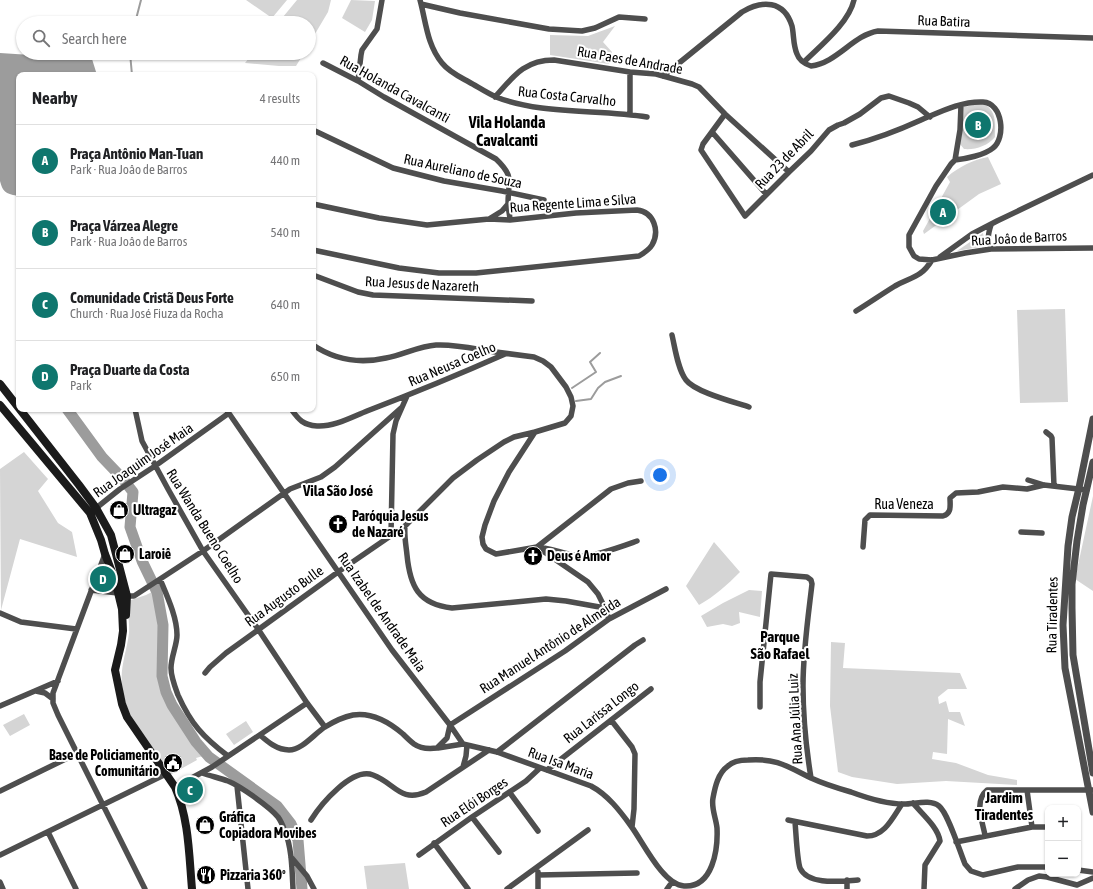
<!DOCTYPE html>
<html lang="en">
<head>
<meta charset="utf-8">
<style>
	:root { --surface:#fff; --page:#f6f6f6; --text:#202124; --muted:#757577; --line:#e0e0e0; --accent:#0f766e }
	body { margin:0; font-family:"Asap Condensed",sans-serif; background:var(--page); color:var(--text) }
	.controls { position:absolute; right:12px; bottom:12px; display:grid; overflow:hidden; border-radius:8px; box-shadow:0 1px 3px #0004 }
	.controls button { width:36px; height:36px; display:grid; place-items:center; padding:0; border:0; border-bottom:1px solid var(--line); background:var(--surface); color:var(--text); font:20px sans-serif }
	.you { position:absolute; left:660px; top:475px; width:14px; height:14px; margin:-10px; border:3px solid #fff; border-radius:50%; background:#1a73e8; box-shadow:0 0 0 6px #1a73e833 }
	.badge { display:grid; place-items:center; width:26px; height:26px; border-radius:50%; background:var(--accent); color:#fff; font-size:13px; font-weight:700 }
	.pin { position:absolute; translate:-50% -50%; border:2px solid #fff; box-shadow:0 1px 4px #0006 }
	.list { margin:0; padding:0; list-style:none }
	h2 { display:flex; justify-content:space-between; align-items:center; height:52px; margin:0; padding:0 16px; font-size:17px }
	h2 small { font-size:13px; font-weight:400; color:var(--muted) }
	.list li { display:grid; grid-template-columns:26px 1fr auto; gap:12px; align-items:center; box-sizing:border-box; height:72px; padding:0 16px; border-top:1px solid var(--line) }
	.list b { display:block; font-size:15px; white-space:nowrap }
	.list p { margin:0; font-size:13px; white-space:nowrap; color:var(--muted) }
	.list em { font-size:13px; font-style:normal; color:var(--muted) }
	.icon { flex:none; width:22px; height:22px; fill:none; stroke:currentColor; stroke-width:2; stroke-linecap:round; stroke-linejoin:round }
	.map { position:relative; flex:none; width:1093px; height:889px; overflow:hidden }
	.search { position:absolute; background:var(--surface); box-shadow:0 1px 3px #0004; left:16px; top:16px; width:300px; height:44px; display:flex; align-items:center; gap:10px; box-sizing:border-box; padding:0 14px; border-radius:22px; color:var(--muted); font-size:15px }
	.panel { position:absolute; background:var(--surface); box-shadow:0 1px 3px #0004; left:16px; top:72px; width:300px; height:340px; border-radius:8px }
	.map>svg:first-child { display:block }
</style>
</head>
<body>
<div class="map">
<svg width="1093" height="889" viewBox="0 0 1093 889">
	<rect width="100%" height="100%" fill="#fff"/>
	<path fill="#d5d5d5" d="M246 0H287L272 18Z
		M297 0H331L328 12 309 44V23H278Z
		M351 0 375 1 372 20 365 32 342 18Z
		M615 26 603 42 612 52 609 64 550 55V35L588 36Z
		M253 53H304L296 66H279L245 63Z
		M983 103C998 112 994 122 995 137 988 146 975 150 964 149L960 144 964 107Z
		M988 157 1001 184 979 194 924 234 923 231 950 182 947 177C960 166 973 160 988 157Z
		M983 233 985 246 957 251Z
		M1065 309 1068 402 1020 403 1017 310Z
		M24 452 48 479 38 491 58 523 72 532 77 557 20 539 1 610 0 469Z
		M1093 496V591L1075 579Z
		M714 542 740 572C727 585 715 596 699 605L686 586Z
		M103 570 110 589 96 588Z
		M749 590 762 591 760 617 739 612 740 623 732 626 723 624 707 627 701 616 723 603Z
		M154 591 161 624 160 676 164 692 178 718 203 756 196 758 197 760 170 775C151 748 125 719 122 684 120 667 127 650 129 633 130 622 126 611 131 600L146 595Z
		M831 642 845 643 843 668 960 673 967 689H948L938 697 939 704 946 701 949 712H960L965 726 948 719 947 754 933 752 932 759 956 763 988 775 1017 780V785L946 781 897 784 852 777 838 772 830 706Z
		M24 714 30 725 10 736 3 725Z
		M246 721 253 732 234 745 226 734Z
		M405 863 409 889H367L364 866Z"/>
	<path fill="#9c9c9c" d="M0 53 92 59 97 75H19V196C7 194 3 193 0 181Z"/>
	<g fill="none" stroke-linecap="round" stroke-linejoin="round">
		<path stroke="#9c9c9c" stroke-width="2" d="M135 23 141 0
			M130 53 132 75
			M572 388 596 372 590 362 600 353
			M576 401 591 399 598 388 605 382 621 376"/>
		<path stroke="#9c9c9c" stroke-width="11" d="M67 409 102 457 123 479 133 492 130 527 142 561 157 592 163 625 162 676 166 692 172 705 196 742 209 757 277 806 291 824 298 840 302 889"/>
		<path stroke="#4e4e4e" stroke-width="5.5" d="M420 0C426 22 427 45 442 63 449 72 460 77 469 82 478 87 487 93 496 97 541 115 600 109 647 117
			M421 4 460 13 549 29 582 31 595 28 619 17 645 19
			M804 62C820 46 849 23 854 0
			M323 63 358 81 384 97 496 159C515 177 508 181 508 204 508 209 510 215 510 220
			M663 76 742 12C762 0 784 0 792 26 794 35 793 45 797 54 799 60 805 64 811 66 837 63 853 35 878 31L1093 38
			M358 81 361 55 362 50 377 29 382 0
			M495 97C513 77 524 60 554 60L630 72 656 74 692 84 699 87 725 114 789 172
			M961 105 960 130 955 160 951 164 936 186 909 235V247L914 256 919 259 932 260 965 253 991 249 1093 248
			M630 114V72
			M725 114 703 144 701 150 745 216 789 172 811 151 829 130 838 125 844 123 860 114 881 98 889 96 909 103 918 107 930 117
			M313 130 393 168 444 181 502 191 544 200
			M712 132 766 194
			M852 145C876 139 899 130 921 120 940 112 961 101 983 102 1003 103 1006 138 993 148 985 155 965 159 955 160
			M313 204 379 218 427 225 489 219 510 220 576 213 637 210C654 212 660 231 652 245 649 250 644 253 639 256L476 273H439L399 268 313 250
			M489 219 502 211 508 204
			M991 225C988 234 987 240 991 249
			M940 257 972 234 997 221 1093 175
			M313 275 358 292 373 295 532 301
			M856 311C869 303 882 294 895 286 911 277 921 278 932 260
			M672 335C675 348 678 370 686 380 695 392 734 402 749 407
			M313 345C335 360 359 364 386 358 403 355 419 346 436 345 454 344 471 348 488 351 503 353 518 355 534 357L543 361 551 367 566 387 571 397 573 406 571 416 565 423 535 432 509 472 494 501 485 525 482 537 483 544 486 549 496 554 537 547 611 489 628 483 641 481
			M135 409 142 441 168 489 203 551 258 629 307 703 325 727
			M226 409 392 650 450 725 463 744 497 752 591 786C608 795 620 811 631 826 643 842 663 885 684 886 713 888 718 849 717 828 716 818 711 808 713 798 715 787 718 773 728 766 733 761 741 760 748 760 776 758 787 766 811 778 824 784 837 788 851 792 867 798 887 804 904 804 915 804 930 799 939 806 948 813 960 852 965 864L971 871 983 875 1018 867H1048
			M291 409C299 420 303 425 317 426 334 427 352 417 367 411 414 393 460 374 505 354
			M1046 432 1051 436 1052 438 1054 486
			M1028 480 1044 485 1087 490
			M95 509 120 489 155 466 229 413
			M405 526C404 536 406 545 407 555 410 586 418 604 452 608L546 599 566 601 605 608 609 619
			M1021 532 1042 533
			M391 535 393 434 396 421 407 396
			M537 547C552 548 565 555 580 556 594 557 623 546 637 541
			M537 547 588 582 598 594 605 608
			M863 547 865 520 870 515 943 516C952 513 950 506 950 498L956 493 978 492 1003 487 1027 489 1044 485
			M105 554 53 693V703L58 715 145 889
			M160 579C167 596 177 617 177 635 177 645 171 657 171 668 171 677 175 687 178 695 191 724 203 737 228 756
			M91 590 118 593
			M127 596H134L203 551 290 489 321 477 335 467 401 408
			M0 613 21 622 76 629
			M205 673 210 667 226 653 338 572 405 526 453 478 477 460 504 442 514 437 535 432
			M36 691 45 693 53 699
			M0 706 58 681
			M760 707V682L771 574 807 577 811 580 812 584C808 618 803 652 803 686 803 717 806 747 811 778
			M611 720 632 747 635 754 634 809 632 827
			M260 735C268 742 277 750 289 750 302 750 314 734 325 727 333 722 343 717 353 715 372 712 389 722 403 734 406 737 410 741 414 744 421 749 429 749 437 748L447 738 450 725 565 651 609 619 666 589
			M438 748 463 744
			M497 752 635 645 643 640
			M463 767 466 756 467 745
			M547 770 651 689
			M202 773C210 776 220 778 228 781 240 786 270 807 278 817 281 821 283 826 285 831 292 849 292 870 293 889
			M237 786 248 889
			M175 787 212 767 307 703
			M1027 790 1032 827
			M0 791 78 753
			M510 793 538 831
			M913 803C922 814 938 827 940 841L925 865 924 889
			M472 817 499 852
			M311 820C321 804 352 767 373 775 395 783 400 803 426 792L489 750
			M788 820 867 836C885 836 893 817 902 804
			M795 822C796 832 797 859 800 868 808 886 842 881 858 880
			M48 832 76 889
			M985 835C982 820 974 801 987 790H1093
			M956 842 1032 827H1048
			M434 843 468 889
			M0 855 166 774
			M419 855 472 817 526 781 540 768
			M291 857 307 876 314 889
			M1078 870 1093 872
			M538 872V889
			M538 875 637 873
			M0 882 3 889
			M507 889 588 830
			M667 889 672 882
			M847 889V880
			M1015 889 1028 880 1039 876 1047 877 1077 885 1093 878"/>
		<path stroke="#4e4e4e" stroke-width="7" d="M1093 419 1079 488 1072 517 1068 546 1063 625 1065 668 1093 812
			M1093 462 1083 505 1077 541 1072 584V608L1073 655 1093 773"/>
		<path stroke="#1b1b1b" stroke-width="8" d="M0 384 79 485 96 508 111 535 127 596 126 615
			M0 405 90 513 101 540 105 554 115 580 122 609 123 631 121 645 115 670 122 704 127 717 175 787C189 819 189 855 192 889"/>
	</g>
	<defs>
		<symbol id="shop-disc" viewBox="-11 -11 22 22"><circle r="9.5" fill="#000" stroke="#fff"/><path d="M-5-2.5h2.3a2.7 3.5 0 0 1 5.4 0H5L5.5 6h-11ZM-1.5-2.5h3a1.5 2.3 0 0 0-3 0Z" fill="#fff"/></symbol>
		<symbol id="church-disc" viewBox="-11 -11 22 22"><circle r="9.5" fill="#000" stroke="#fff"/><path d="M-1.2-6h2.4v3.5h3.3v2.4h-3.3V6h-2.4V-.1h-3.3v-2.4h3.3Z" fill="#fff"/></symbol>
		<symbol id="civic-disc" viewBox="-11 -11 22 22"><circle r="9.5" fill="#000" stroke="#fff"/><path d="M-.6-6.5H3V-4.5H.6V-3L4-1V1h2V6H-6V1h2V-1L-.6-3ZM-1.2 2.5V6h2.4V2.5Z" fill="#fff"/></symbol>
		<symbol id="restaurant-disc" viewBox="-11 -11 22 22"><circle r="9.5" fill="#000" stroke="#fff"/><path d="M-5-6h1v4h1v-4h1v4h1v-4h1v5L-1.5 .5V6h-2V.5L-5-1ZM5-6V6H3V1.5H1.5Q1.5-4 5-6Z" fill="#fff"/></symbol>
	</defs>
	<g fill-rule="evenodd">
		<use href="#shop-disc" x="108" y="499" width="22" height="22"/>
		<use href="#church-disc" x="327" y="513" width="22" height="22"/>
		<use href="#shop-disc" x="114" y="543" width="22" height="22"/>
		<use href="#church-disc" x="522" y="545" width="22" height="22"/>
		<use href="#civic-disc" x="162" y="752" width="22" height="22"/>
		<use href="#shop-disc" x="194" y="814" width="22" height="22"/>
		<use href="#restaurant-disc" x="195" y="864" width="22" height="22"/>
	</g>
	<g text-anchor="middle" stroke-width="4" stroke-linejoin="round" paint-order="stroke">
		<g font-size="14" fill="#000" stroke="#fff">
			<text transform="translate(944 21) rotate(2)" y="5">Rua Batira</text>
			<text transform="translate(630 60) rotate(10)" y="5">Rua Paes de Andrade</text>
			<text transform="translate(395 89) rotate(29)" y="5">Rua Holanda Cavalcanti</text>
			<text transform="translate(567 96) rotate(6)" y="5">Rua Costa Carvalho</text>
			<text transform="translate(784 159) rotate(-46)" y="5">Rua 23 de Abril</text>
			<text transform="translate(463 171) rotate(12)" y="5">Rua Aureliano de Souza</text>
			<text transform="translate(573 203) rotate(-4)" y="5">Rua Regente Lima e Silva</text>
			<text transform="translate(1019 238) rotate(-3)" y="5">Rua Joâo de Barros</text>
			<text transform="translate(422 284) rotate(3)" y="5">Rua Jesus de Nazareth</text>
			<text transform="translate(452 364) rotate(-23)" y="5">Rua Neusa Coelho</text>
			<text transform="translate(143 460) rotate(-35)" y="5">Rua Joaquim José Maia</text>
			<text x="904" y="509">Rua Veneza</text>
			<text transform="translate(205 526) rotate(58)" y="5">Rua Wanda Bueno Coelho</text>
			<text transform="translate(284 596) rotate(-36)" y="5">Rua Augusto Bulle</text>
			<text transform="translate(382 612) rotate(55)" y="5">Rua Izabel de Andrade Maia</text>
			<text transform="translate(1052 615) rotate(-89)" y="5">Rua Tiradentes</text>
			<text transform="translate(550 645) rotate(-33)" y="5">Rua Manuel Antônio de Almeida</text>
			<text transform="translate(601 712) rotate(-38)" y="5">Rua Larissa Longo</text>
			<text transform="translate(795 719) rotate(-93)" y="5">Rua Ana Júlia Luiz</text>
			<text transform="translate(561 763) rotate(20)" y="5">Rua Isa Maria</text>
			<text transform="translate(474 802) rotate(-34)" y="5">Rua Elói Borges</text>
		</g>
		<g font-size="14" font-weight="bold" fill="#000" stroke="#fff" text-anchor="start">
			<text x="133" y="515">Ultragaz</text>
			<text x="352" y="521">Paróquia Jesus<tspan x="352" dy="16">de Nazaré</tspan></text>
			<text x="139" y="559">Laroiê</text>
			<text x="547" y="561">Deus é Amor</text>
			<text x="159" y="760" text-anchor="end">Base de Policiamento<tspan x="159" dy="16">Comunitário</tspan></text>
			<text x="219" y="822">Gráfica<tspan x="219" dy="16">Copiadora Movibes</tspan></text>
			<text x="220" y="880">Pizzaria 360º</text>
		</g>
		<g font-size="15" font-weight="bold" fill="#000" stroke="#fff">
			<text x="338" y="496">Vila São José</text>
			<text x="780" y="642">Parque<tspan x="780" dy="17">São Rafael</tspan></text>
			<text x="1004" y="803">Jardim<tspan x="1004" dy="17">Tiradentes</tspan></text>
		</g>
		<g font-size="16" font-weight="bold" fill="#000" stroke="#fff">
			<text x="507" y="128">Vila Holanda<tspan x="507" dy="18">Cavalcanti</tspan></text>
		</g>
	</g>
</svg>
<div class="controls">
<button>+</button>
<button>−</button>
</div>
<div class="you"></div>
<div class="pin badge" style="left:943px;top:212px">A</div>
<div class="pin badge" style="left:978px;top:125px">B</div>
<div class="pin badge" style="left:190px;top:790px">C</div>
<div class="pin badge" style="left:103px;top:579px">D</div>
<div class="search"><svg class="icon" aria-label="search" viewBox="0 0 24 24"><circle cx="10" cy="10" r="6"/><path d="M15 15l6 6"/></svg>Search here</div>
<section class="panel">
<h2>Nearby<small>4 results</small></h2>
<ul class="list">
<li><span class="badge">A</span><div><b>Praça Antônio Man-Tuan</b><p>Park · Rua Joâo de Barros</p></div><em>440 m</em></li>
<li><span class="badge">B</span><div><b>Praça Várzea Alegre</b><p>Park · Rua Joâo de Barros</p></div><em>540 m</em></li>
<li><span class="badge">C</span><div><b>Comunidade Cristã Deus Forte</b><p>Church · Rua José Fiuza da Rocha</p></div><em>640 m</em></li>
<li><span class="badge">D</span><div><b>Praça Duarte da Costa</b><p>Park</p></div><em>650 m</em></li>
</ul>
</section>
</div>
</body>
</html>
